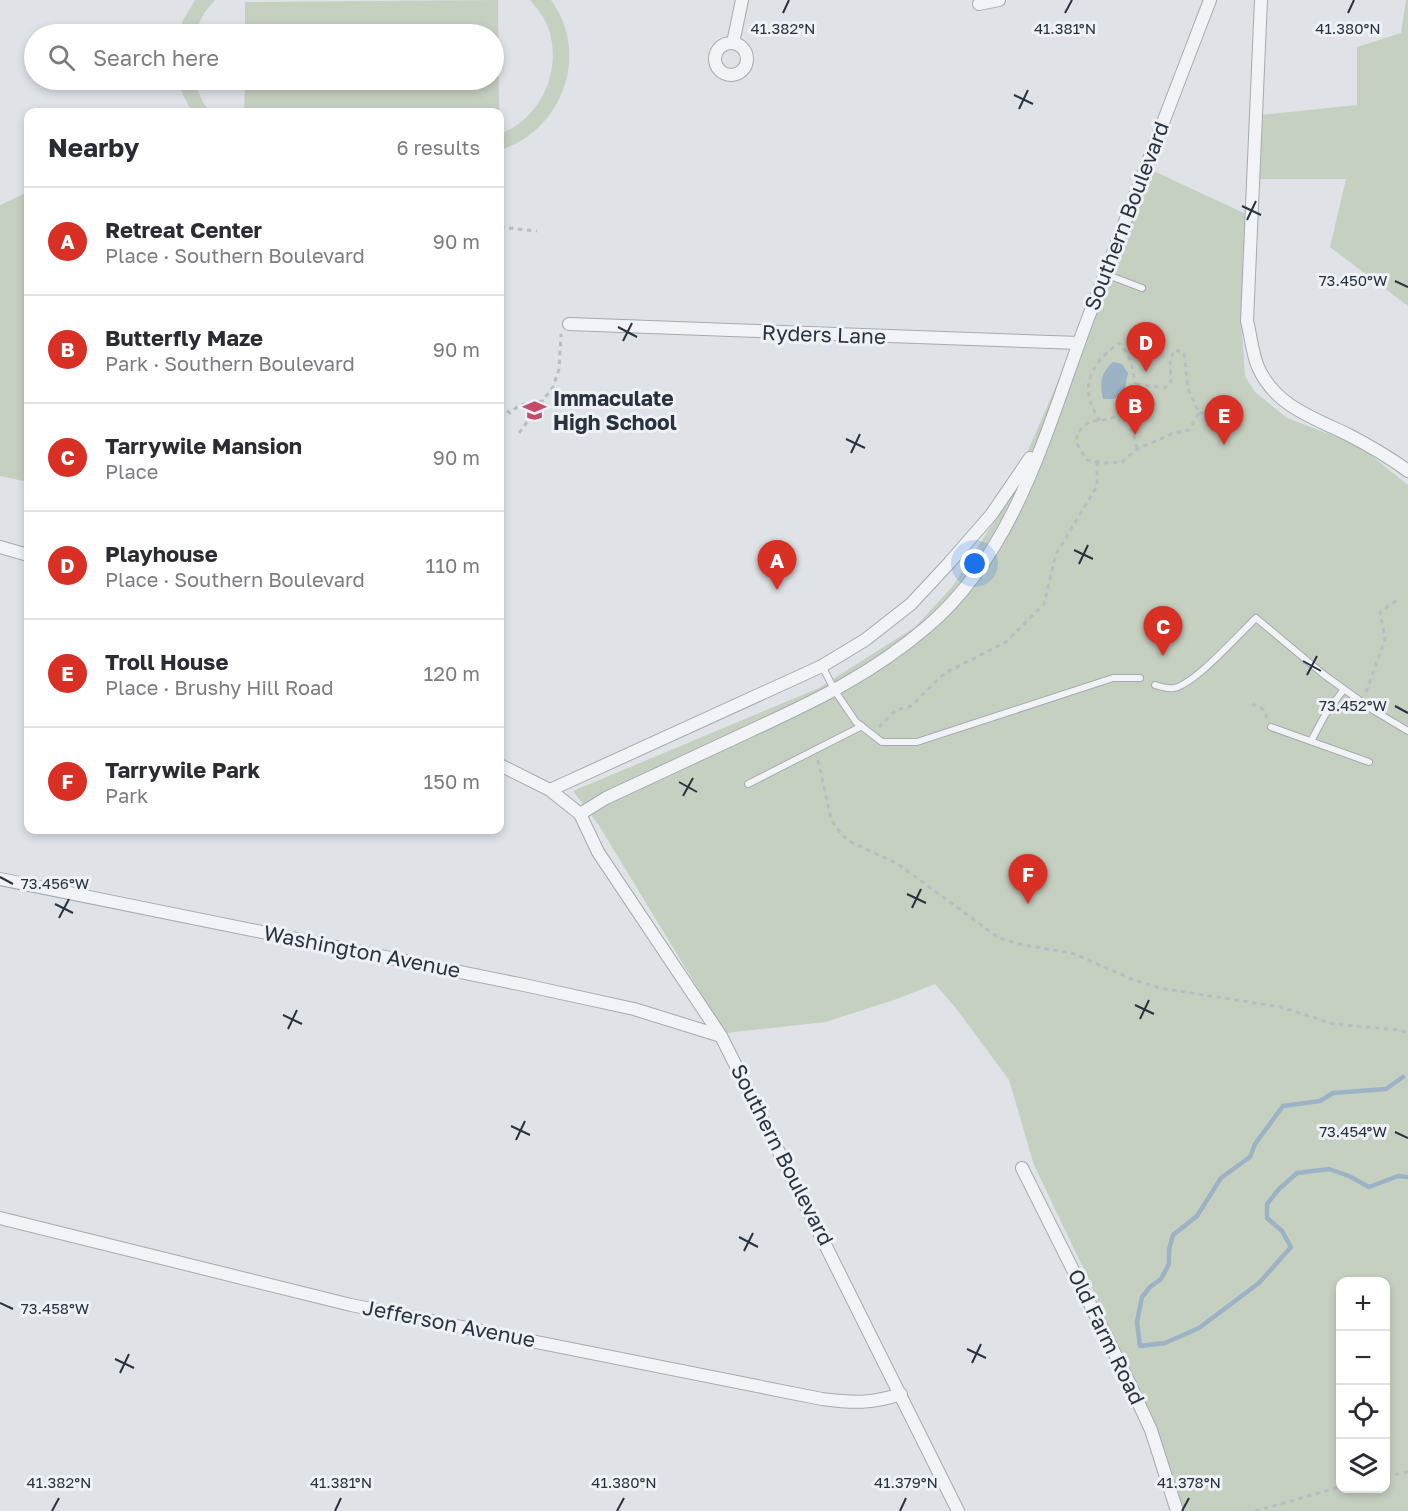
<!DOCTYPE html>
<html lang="en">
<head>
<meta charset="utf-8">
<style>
	:root { --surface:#fff; --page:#f2f2f3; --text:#2b2b33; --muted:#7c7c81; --line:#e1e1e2; --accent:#d93025 }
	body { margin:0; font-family:"Golos Text",sans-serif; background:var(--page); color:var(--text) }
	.controls { position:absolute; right:18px; bottom:18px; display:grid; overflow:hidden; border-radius:12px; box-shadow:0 3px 9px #0003 }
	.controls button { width:54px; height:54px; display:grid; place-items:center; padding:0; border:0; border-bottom:2px solid var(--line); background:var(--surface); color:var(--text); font:30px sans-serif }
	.you { position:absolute; left:975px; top:564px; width:21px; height:21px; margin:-15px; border:4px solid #fff; border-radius:50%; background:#1a73e8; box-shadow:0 0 0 9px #1a73e833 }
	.badge { display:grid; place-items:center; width:39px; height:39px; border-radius:50%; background:var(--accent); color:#fff; font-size:20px; font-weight:700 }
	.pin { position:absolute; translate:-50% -50px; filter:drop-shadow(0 2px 3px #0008) }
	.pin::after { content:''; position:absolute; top:32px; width:21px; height:18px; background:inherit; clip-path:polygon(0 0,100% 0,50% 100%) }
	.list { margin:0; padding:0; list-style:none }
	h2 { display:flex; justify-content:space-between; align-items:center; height:78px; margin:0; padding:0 24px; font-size:26px }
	h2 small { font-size:20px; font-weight:400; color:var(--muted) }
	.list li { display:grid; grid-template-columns:39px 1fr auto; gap:18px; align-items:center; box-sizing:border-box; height:108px; padding:0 24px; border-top:2px solid var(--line) }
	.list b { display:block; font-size:22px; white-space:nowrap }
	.list p { margin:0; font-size:20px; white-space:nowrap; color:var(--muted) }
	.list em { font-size:20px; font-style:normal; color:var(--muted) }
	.icon { flex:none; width:33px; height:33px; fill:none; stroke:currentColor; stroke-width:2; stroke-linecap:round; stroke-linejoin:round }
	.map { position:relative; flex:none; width:1408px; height:1511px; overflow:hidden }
	.search { position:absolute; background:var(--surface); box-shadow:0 3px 9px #0003; left:24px; top:24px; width:480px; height:66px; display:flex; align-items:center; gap:15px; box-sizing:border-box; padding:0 21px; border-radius:33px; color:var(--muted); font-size:22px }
	.panel { position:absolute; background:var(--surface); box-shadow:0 3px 9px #0003; left:24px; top:108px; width:480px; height:726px; border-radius:12px }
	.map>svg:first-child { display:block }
</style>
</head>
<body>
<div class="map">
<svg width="1408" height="1511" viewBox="0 0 1408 1511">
	<rect width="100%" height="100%" fill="#dfe3e7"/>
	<path fill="#c6d0c1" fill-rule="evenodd" d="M195 0H215L204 13 194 34H179L183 20Z
		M498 0 499 112H244L245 80H494V34H245V2Z
		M530 0H551C591 54 562 131 500 150V134C542 118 563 69 548 27 544 17 537 8 530 0Z
		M1406 0H1408V306L1330 247 1346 179H1248L1250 116 1357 105V47L1401 33Z
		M178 80H193L204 104 211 112H192L183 95Z
		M1143 166 1246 214 1242 330 1245 376 1255 392 1287 418 1358 445 1408 485V1511H1170L1125 1368 1088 1278 1034 1165 1009 1080 955 1007 935 984 897 999 826 1022 725 1033 598 824 573 791 819 688 915 627 952 587 1003 508 1079 333ZM1340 1282H1386V1488H1340Z
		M28 192V482L0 476V205Z"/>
	<path fill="#9cb3c5" d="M1113 362 1122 364 1128 373 1124 392 1114 399H1103C1099 384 1101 372 1113 362Z"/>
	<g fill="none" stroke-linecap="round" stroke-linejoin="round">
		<path stroke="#9cb3c5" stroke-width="4.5" d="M1403 1077 1386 1089 1333 1093 1320 1101 1283 1106 1255 1144 1250 1157 1221 1178 1197 1216 1173 1235 1169 1250V1264L1161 1279 1150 1287 1142 1297 1137 1322 1140 1346 1165 1343 1199 1328 1259 1283 1291 1247 1282 1231 1267 1218V1204L1279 1189 1297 1173 1329 1169 1349 1176 1369 1187 1398 1176 1408 1177"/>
		<defs>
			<path id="lane" d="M1105 274 1142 288
				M822 666 835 691 856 722 882 742H917L1113 678H1140
				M1155 685C1161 687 1167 689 1174 688 1195 684 1238 635 1256 618L1323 674 1373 710 1408 731
				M1271 727 1369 762
				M1311 741 1325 715 1344 689
				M748 784 862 726"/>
			<path id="street" d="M1261 0 1247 321C1251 336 1252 353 1258 367 1275 406 1314 418 1349 435 1370 446 1389 457 1408 471
				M979 4 999 0
				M733 43 742 0
				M715 59a16 16 0 1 1 32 0a16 16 0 1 1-32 0Z
				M569 324 1079 343
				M0 547 28 555
				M500 765 550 790 580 814 598 852 721 1036 958 1511
				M550 790 822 666 865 640 911 604 950 562 991 515 1030 458
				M580 814 606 798C654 776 702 753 750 731 817 700 872 674 928 626 1019 548 1049 420 1090 313 1130 209 1170 104 1210 0
				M0 879 524 985 634 1009 721 1036
				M1022 1168 1127 1378 1151 1430 1177 1511
				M0 1218 351 1305 822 1399C853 1403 871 1404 901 1394"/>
		</defs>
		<use href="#lane" stroke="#a5aab1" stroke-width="8"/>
		<use href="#street" stroke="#a5aab1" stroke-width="14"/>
		<path stroke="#b9bdc2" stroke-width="3" stroke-dasharray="4.5 4.5" stroke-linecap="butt" d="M500 227 537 231
			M1176 350 1184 353 1188 389 1199 413 1189 430 1174 433 1137 449 1122 462 1105 463 1087 460 1077 444V433L1090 421C1122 420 1124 412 1135 384L1165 388 1171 381 1170 358Z
			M500 405 510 413C519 403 531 402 544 401
			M1124 412 1133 421 1132 428 1137 449
			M1199 413 1206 412 1214 416 1212 434
			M1100 421C1078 388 1089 365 1119 343 1131 356 1133 368 1135 384
			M519 433 553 387 559 369 561 334
			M1366 692 1385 639 1380 612 1397 600
			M1252 704 1263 709 1267 718
			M879 727 896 710 911 706 945 673 1006 642 1044 604 1056 554 1097 486V462
			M818 760 831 819 841 834 851 842 898 864 999 938 1023 945 1072 953 1134 980 1160 988 1281 1007 1334 1024 1399 1030 1408 1033
			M1386 1476 1408 1472
			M1255 1511 1340 1487"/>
		<use href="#lane" stroke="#f1f3f6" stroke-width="6"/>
		<use href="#street" stroke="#f1f3f6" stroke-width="12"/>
	</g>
	<path fill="none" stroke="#29323d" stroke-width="2" d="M783 13 789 0M1065 13 1072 0M1348 13 1354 0M1014 95 1033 104M1019 109 1028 90M1242 206 1261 215M1247 220 1256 201M1395 281 1408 287M618 327 637 337M623 341 632 323M846 439 865 448M851 453 860 434M1074 550 1093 559M1079 564 1088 545M1303 661 1321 671M1307 675 1317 656M1395 706 1408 713M679 782 697 792M683 796 693 778M0 877 13 884M907 894 926 903M55 904 73 913M912 908 921 889M59 918 69 899M1135 1005 1154 1014M283 1015 302 1024M1140 1019 1149 1000M288 1029 297 1010M511 1126 530 1135M1395 1132 1408 1138M516 1140 525 1121M739 1237 758 1247M744 1251 753 1233M0 1303 13 1309M967 1349 986 1358M115 1359 134 1368M972 1363 981 1344M120 1373 129 1354M52 1511 59 1498M335 1511 341 1498M617 1511 624 1498M900 1511 906 1498M1182 1511 1189 1498"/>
	<defs>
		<symbol id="school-bare" viewBox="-9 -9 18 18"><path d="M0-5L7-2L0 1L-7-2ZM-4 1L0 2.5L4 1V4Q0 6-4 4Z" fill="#c44c68" stroke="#eef1f5" stroke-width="2.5" paint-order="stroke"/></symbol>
	</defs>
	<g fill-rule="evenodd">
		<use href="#school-bare" x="518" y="394" width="33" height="33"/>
	</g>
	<g text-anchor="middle" stroke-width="6" stroke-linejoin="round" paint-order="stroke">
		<g font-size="21" fill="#29323d" stroke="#eef1f5">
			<text transform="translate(1127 216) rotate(-69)" y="7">Southern Boulevard</text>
			<text transform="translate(824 335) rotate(2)" y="7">Ryders Lane</text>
			<text transform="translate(362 952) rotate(11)" y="7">Washington Avenue</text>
			<text transform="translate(782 1155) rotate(63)" y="7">Southern Boulevard</text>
			<text transform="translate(449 1324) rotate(11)" y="7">Jefferson Avenue</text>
			<text transform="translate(1106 1337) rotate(64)" y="7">Old Farm Road</text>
		</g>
		<g font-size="21" font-weight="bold" fill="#29323d" stroke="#eef1f5" text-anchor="start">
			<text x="553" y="406">Immaculate<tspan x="553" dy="24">High School</tspan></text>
		</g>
	</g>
	<g font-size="15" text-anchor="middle" fill="#29323d" stroke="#eef1f5" stroke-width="6" stroke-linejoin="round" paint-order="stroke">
		<text x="783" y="34">41.382°N</text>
		<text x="1065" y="34">41.381°N</text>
		<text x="1348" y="34">41.380°N</text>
		<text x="1353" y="286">73.450°W</text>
		<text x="1353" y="711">73.452°W</text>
		<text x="55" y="889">73.456°W</text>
		<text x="1353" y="1137">73.454°W</text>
		<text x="55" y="1314">73.458°W</text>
		<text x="59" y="1488">41.382°N</text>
		<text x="341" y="1488">41.381°N</text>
		<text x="624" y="1488">41.380°N</text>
		<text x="906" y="1488">41.379°N</text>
		<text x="1189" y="1488">41.378°N</text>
	</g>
</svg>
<div class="controls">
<button>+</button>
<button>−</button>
<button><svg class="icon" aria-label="locate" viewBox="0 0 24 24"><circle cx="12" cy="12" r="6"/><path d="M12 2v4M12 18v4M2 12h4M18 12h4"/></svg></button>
<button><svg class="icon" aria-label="layers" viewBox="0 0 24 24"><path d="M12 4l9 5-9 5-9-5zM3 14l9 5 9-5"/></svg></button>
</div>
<div class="you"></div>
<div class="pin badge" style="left:777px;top:590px">A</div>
<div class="pin badge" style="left:1135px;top:435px">B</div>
<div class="pin badge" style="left:1163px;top:656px">C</div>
<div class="pin badge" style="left:1146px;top:372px">D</div>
<div class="pin badge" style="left:1224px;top:445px">E</div>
<div class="pin badge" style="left:1028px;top:904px">F</div>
<div class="search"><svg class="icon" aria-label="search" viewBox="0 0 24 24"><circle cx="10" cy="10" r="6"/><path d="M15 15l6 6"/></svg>Search here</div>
<section class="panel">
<h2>Nearby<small>6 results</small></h2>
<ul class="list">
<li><span class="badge">A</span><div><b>Retreat Center</b><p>Place · Southern Boulevard</p></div><em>90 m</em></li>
<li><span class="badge">B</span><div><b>Butterfly Maze</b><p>Park · Southern Boulevard</p></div><em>90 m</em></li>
<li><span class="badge">C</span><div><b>Tarrywile Mansion</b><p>Place</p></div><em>90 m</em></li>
<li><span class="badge">D</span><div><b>Playhouse</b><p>Place · Southern Boulevard</p></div><em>110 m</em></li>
<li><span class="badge">E</span><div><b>Troll House</b><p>Place · Brushy Hill Road</p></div><em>120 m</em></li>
<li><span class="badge">F</span><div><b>Tarrywile Park</b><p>Park</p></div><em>150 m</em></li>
</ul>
</section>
</div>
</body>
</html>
